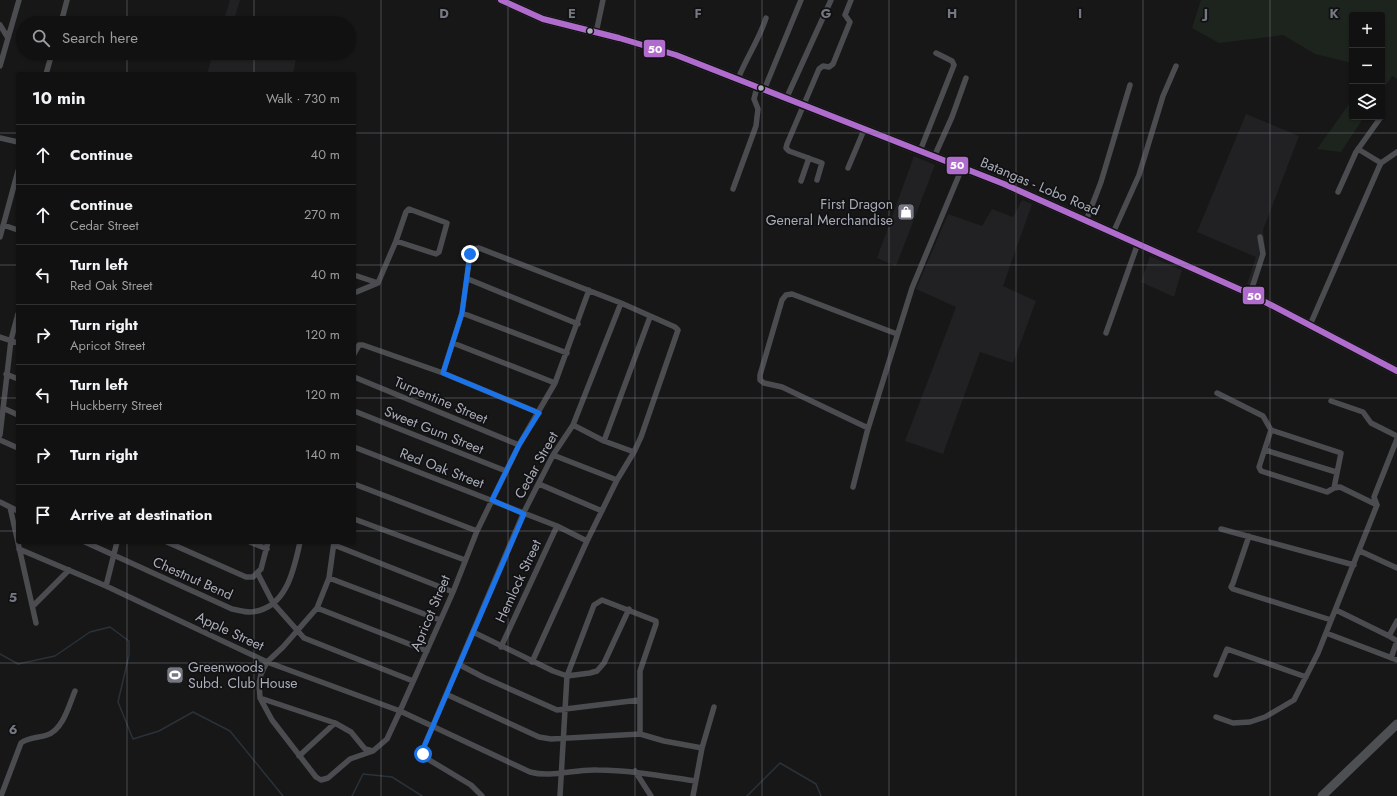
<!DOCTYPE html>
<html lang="en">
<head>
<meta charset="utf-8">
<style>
	:root { --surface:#111; --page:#1e1f1f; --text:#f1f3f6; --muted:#9c9d9f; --line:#303131 }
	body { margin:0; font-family:Jost,sans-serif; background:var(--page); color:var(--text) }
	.controls { position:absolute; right:12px; top:12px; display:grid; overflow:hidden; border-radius:4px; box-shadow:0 1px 3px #0004 }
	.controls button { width:36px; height:36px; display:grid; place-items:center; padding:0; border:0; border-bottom:1px solid var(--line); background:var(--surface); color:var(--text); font:20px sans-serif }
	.stop { position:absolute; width:12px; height:12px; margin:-9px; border:3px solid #1a73e8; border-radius:50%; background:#fff }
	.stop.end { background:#1a73e8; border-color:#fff; box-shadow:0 1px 4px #0008 }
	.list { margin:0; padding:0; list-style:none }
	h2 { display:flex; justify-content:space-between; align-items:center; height:52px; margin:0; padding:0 16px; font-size:17px }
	h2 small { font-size:13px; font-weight:400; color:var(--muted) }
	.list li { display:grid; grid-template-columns:26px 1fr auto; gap:12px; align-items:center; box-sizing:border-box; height:60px; padding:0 16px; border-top:1px solid var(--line) }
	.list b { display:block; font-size:15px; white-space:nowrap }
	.list p { margin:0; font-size:13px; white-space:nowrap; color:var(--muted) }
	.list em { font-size:13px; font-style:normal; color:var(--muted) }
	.icon { flex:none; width:22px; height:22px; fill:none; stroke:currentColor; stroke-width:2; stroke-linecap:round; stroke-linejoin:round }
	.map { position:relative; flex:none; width:1397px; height:796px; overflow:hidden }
	.search { position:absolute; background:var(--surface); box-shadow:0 1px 3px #0004; left:16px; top:16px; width:340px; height:44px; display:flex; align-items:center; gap:10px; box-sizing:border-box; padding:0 14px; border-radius:22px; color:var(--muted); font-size:15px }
	.panel { position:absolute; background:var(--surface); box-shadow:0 1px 3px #0004; left:16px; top:72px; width:340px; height:472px; border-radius:4px }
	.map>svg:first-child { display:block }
</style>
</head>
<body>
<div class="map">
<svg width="1397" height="796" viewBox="0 0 1397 796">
	<rect width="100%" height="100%" fill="#171717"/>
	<path fill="#212123" d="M230 0H240L233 23H223Z
		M213 53H277L296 59 293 74H207Z
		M1246 114 1299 136 1263 230 1266 254 1255 288 1247 284 1256 257 1197 232Z
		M914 156 935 165 896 266 877 258Z
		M1022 200 1032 204 1003 286 1036 301 1013 363 980 352 943 454 905 441 956 307 916 289 948 214 982 226 992 209 1013 217Z
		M1150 256 1182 270 1174 297 1141 282Z"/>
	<path fill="#1d241e" d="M1201 0H1397V79L1392 76 1382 91V15H1352V63L1315 54 1283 35 1219 43 1192 28Z
		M1352 100V117H1364L1341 152 1317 149Z"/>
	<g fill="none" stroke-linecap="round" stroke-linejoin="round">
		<path stroke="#2a3239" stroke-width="1.5" d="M0 654 18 664 55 656 90 632 110 627 129 641V655L118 702 133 739 159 731 193 712 230 731 283 796
			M352 796 363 774 392 777 422 796
			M747 796 780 763 816 784 821 796"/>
		<path stroke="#4b4c50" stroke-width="5.5" d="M61 23 67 0
			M0 25 8 38
			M596 33 603 0
			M0 66 19 0
			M46 74 52 53
			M738 79C746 58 759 40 766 18
			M764 90 801 0
			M786 99 831 0
			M0 138 18 142
			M1358 149 1381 163
			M920 151 954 65 952 61 936 53
			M934 157 952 117 966 78
			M848 168 864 130
			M817 180 822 163 789 151 786 148 787 144 819 69 823 66 829 67 833 64 850 22 845 15 851 0
			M801 181 809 158
			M733 189 756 126 758 109 754 99 757 87
			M1338 192 1356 152 1381 117
			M1086 221 1101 182 1130 85
			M3 225 18 230
			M1113 233 1139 175 1163 96 1176 66
			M0 237 18 171
			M354 275 378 283
			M468 279 578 324
			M354 293 378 283 396 241 406 212 409 209 447 223 439 252 436 254 396 241
			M1250 294 1263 254 1260 237
			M462 313 567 353
			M1310 325 1379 167 1381 163 1397 152
			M1106 333 1138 243
			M0 337 18 343
			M453 343 555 383
			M354 354 359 345H363L443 373 539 413
			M443 373 462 313 470 254 473 249 479 248 621 303 675 327 678 330 641 437 634 452 617 480 587 541 532 662
			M6 374 18 379
			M354 377 519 445
			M1217 393 1263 416 1271 430 1259 467 1261 471 1327 492 1334 488 1340 487 1377 505
			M1331 401 1363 412 1371 423 1397 436
			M3 408 18 415
			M354 411 506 471
			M573 425 604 441 634 452
			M868 428 782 387 764 383 760 380V375L782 300 786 295 792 294 897 334
			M1271 430 1341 453 1334 488
			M0 435 11 340 18 314
			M0 440 18 448
			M604 441 650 317
			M354 447 557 526 587 541
			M1265 450 1336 472
			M553 455 617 480
			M354 484 477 531
			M539 484 602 511
			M853 487 867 432 912 288 962 168
			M0 502 18 511
			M10 507 36 623
			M354 519 465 560
			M1221 529 1354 565
			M1249 536 1233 583 1231 587 1233 589 1331 620
			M85 542 232 609C238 610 244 612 250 612 286 610 294 570 300 542
			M167 542 246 577H253L261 569 268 542
			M250 542 267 549
			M334 542 329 578 317 608 283 647 267 662 261 674 259 684 260 698 335 723 351 732 365 749 373 751 387 739 400 711 453 592 477 531 519 445 555 383 589 290
			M334 545 453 592
			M19 549 106 586 267 662 400 711 530 772C552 778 574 769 597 770 630 770 662 776 695 781
			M1360 551 1397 568
			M258 574 273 603 304 638 413 681
			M329 578 440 620
			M106 586 117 542
			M33 606 69 570
			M317 608 427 651
			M1336 610 1389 636 1397 621
			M473 632 553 671 567 676 590 673 597 671 604 663 629 609
			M1326 633 1397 660
			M1389 636 1397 641 1391 658
			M501 647 557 526
			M460 665 483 677 557 710 639 700
			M1216 675 1227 649 1306 677
			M448 695 539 737 551 739 640 734 664 741 702 748
			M260 698 272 720 316 777 321 780 328 778 350 759 373 751
			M1216 717 1233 723 1250 722 1265 717 1294 700 1318 653 1377 505 1374 497 1397 439
			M299 756 335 723
			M635 771 651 796
			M1 796 21 743C28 737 39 738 47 735 63 730 69 705 75 691
			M482 796 471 785 426 758 423 755V749L523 514 553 455 573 425 621 303
			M560 796 567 676 594 605 602 600 656 621V624L640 671V734
			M693 796 702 748 714 707"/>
		<path stroke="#4d4f52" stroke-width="9" d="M501 0 543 19 619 38 676 55 1004 184 1250 294 1397 371
			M1322 796 1397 724"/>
		<defs>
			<path id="bus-1" d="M501 0 543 19 619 38 676 55 1004 184 1250 294 1397 371"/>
		</defs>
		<use href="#bus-1" stroke="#111113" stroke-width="9"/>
		<use href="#bus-1" stroke="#b06ccc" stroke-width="6"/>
	</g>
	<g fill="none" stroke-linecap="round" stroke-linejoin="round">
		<path stroke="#1a73e8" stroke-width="5" d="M423 754V749L524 514 492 500 519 445 539 413 443 373 462 313 470 254"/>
	</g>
	<path fill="none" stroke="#757880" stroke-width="1" stroke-opacity="0.55" d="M127 0V23M254 0V23M381 0V796M508 0V796M635 0V796M762 0V796M889 0V796M1016 0V796M1143 0V796M1270 0V796M127 53V74M254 53V74M0 133H18M354 133H1397M0 265H18M354 265H1397M0 398H18M354 398H1397M0 531H18M354 531H1397M127 542V796M254 542V796M0 663H1397"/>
	<defs>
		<symbol id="shop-square" viewBox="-11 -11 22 22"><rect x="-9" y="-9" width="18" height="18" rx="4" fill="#757880" stroke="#111113"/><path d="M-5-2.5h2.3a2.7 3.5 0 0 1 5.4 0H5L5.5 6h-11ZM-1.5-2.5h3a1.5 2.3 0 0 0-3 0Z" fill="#fff"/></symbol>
		<symbol id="stadium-square" viewBox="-11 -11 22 22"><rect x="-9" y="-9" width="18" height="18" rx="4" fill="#757880" stroke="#111113"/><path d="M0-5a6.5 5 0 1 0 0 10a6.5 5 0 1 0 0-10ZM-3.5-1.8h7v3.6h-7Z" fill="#fff"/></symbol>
	</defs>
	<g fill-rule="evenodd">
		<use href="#shop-square" x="896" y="202" width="20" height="20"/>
		<use href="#stadium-square" x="165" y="665" width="20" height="20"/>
	</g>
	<g fill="#a8adb8" stroke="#111113" stroke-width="1.5">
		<circle cx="590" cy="31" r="3.5"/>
		<circle cx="761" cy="88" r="3.5"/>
	</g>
	<g text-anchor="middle" stroke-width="3.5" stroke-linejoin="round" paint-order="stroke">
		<g font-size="14" fill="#a8adb8" stroke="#111113">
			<text transform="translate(1040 186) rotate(23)" y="5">Batangas - Lobo Road</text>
			<text transform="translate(441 400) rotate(23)" y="5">Turpentine Street</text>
			<text transform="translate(434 430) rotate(22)" y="5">Sweet Gum Street</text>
			<text transform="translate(536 465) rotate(-61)" y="5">Cedar Street</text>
			<text transform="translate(442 468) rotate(21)" y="5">Red Oak Street</text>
			<text transform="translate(193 578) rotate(24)" y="5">Chestnut Bend</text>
			<text transform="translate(518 581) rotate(-65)" y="5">Hemlock Street</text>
			<text transform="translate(430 613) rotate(-67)" y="5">Apricot Street</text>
			<text transform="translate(230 631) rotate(25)" y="5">Apple Street</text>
		</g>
		<g font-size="14" fill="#a8adb8" stroke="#111113" text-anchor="end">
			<text x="893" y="209">First Dragon<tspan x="893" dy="16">General Merchandise</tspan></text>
			<text x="188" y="672" text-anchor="start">Greenwoods<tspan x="188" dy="16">Subd. Club House</tspan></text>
		</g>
	</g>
	<g font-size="13" text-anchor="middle" font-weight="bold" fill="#757880" stroke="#111113" stroke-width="3.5" stroke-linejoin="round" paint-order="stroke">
		<text x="444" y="18">D</text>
		<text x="572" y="18">E</text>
		<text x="698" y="18">F</text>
		<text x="826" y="18">G</text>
		<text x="952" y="18">H</text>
		<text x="1080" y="18">I</text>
		<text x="1206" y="18">J</text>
		<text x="1334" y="18">K</text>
		<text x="13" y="602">5</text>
		<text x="13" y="734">6</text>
	</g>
	<g stroke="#111113" stroke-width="1.5">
		<rect x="643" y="39" width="23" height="19" rx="4" fill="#b06ccc"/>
		<rect x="946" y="156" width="23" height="19" rx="4" fill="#b06ccc"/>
		<rect x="1242" y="286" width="23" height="19" rx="4" fill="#b06ccc"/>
	</g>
	<g font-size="11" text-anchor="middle" font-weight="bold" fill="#fff">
		<text x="655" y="53">50</text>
		<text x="957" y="169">50</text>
		<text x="1254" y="300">50</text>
	</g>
</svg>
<div class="controls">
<button>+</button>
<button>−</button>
<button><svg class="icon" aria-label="layers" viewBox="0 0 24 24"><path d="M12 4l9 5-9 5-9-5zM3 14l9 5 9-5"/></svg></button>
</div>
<div class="stop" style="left:423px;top:754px"></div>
<div class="stop end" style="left:470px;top:254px"></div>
<div class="search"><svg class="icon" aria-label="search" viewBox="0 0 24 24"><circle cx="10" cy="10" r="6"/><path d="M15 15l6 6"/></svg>Search here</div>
<section class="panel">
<h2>10 min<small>Walk · 730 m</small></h2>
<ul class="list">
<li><svg class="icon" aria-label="ahead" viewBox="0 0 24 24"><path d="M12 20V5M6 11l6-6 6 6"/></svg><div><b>Continue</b></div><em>40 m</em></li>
<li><svg class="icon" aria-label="ahead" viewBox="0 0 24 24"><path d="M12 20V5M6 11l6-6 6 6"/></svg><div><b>Continue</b><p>Cedar Street</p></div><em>270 m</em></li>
<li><svg class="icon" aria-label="left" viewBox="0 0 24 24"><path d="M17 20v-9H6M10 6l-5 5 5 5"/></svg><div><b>Turn left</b><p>Red Oak Street</p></div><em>40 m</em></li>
<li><svg class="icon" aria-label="right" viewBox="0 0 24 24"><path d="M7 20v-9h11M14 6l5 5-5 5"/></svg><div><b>Turn right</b><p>Apricot Street</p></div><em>120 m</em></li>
<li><svg class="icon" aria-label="left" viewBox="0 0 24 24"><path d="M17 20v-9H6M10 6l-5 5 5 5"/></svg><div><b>Turn left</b><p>Huckberry Street</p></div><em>120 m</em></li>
<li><svg class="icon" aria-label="right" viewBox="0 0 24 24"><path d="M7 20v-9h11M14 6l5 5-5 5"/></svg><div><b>Turn right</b></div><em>140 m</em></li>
<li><svg class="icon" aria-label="arrive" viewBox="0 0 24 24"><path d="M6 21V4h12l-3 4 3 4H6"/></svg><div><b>Arrive at destination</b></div></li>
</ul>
</section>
</div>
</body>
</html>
